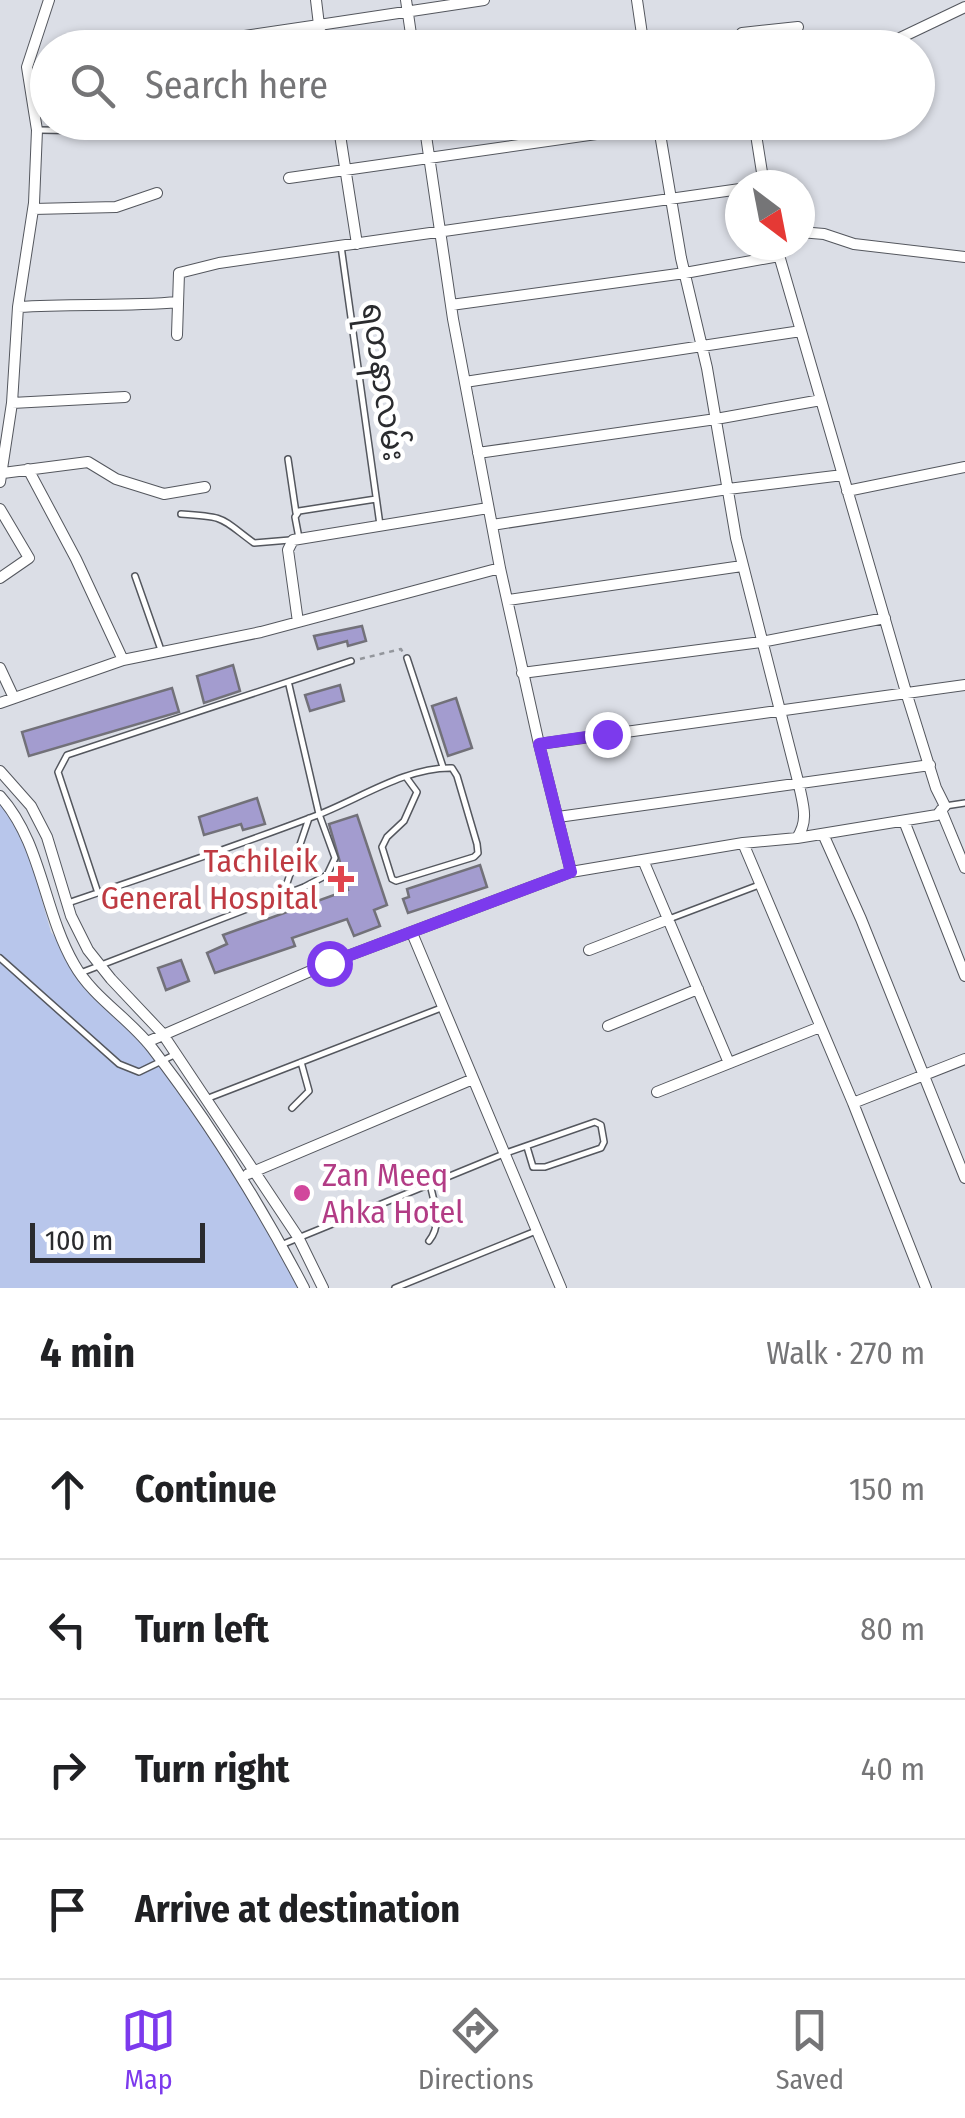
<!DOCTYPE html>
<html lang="en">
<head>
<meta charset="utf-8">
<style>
	:root { --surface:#fff; --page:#f6f6f6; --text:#202124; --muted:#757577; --line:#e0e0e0; --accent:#7c3aed }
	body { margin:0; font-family:"Fira Sans Condensed","Noto Sans Myanmar",sans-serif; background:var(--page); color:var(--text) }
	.compass { position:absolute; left:725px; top:170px; width:90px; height:90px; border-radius:50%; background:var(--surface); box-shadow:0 2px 8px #0004; rotate:148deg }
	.scale { position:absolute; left:30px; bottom:25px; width:175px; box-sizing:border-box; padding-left:10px; border:5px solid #2a2b2e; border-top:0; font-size:28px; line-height:35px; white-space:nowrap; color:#2a2b2e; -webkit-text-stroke:8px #fff; paint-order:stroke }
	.stop { position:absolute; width:30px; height:30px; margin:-22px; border:8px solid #7c3aed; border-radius:50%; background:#fff }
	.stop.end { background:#7c3aed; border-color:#fff; box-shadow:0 2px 10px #0008 }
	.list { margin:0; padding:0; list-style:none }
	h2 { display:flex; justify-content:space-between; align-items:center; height:130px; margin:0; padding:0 40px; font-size:42px }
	h2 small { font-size:32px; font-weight:400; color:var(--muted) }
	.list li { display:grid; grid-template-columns:65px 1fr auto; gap:30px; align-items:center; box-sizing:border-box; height:140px; padding:0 40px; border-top:2px solid var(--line) }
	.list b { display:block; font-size:38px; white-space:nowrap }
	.list em { font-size:32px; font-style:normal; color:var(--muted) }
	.icon { flex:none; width:55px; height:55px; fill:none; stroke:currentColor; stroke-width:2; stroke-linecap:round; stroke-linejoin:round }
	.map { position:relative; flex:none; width:965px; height:1288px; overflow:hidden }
	.search { position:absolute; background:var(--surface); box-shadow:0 2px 8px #0004; left:30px; right:30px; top:30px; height:110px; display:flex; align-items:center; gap:25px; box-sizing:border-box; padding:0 35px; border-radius:55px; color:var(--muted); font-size:38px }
	.sheet { height:690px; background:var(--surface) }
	nav { display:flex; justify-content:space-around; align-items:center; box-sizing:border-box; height:140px; border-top:2px solid var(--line); background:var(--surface); font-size:28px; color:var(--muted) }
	nav a { display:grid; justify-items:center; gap:5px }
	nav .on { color:var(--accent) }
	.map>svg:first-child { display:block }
</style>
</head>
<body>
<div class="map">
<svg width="965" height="1288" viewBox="0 0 965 1288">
	<rect width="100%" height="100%" fill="#dbdee6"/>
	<path fill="#b8c6eb" d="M0 796 21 827 51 932 91 983 169 1072 261 1215 298 1288H0Z"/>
	<path fill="#a39ccf" stroke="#727179" stroke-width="2.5" d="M362 626 366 641 348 646 347 641 318 649 314 636Z
		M233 665 240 691 204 703 197 676Z
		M340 685 344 701 310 711 305 695Z
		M172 688 179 712 29 756 22 732Z
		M456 698 472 748 448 756 432 706Z
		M257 798 265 824 243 830 241 824 204 835 199 817Z
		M357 815 387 905 374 910 380 926 354 936 347 919 292 938 295 946 215 973 207 953 227 944 223 935 348 890 329 824Z
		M480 865 487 887 408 913 403 899 409 897 407 889Z
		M181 960 189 981 166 990 158 968Z"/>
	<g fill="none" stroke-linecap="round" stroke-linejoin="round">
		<defs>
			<path id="service" d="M40 130 96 131 113 122
				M341 246 380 525
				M288 459 296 513
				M181 514C227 517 219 517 254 543L290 540
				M299 538 295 517 299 511 376 499
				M135 576 161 650
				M407 658 443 767
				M945 806 965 803
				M98 893 58 772 67 755 351 661
				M283 895 309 818
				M68 903C150 875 234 847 315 816 358 800 405 767 452 768L457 776 477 844 478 853 474 857 396 881 392 879 382 847 387 837 404 821 417 792 406 777
				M669 919 759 885
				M0 958 119 1064 139 1072 174 1055
				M83 972 304 887 327 875 335 858 319 814 289 685
				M206 1099 441 1008
				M292 1108 309 1091 301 1062
				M429 1241C443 1224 434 1203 430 1184
				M281 1245 506 1153 595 1122 601 1125 604 1142 601 1148 545 1167H533L527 1147
				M395 1288 536 1231"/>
			<path id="minor" d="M406 0 413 48
				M637 0 644 48
				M176 46 319 25 316 0
				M323 48 319 25 484 0
				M739 48 742 33 798 27
				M879 48 965 7
				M338 122 357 244
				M754 122 764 185
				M289 178 659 125
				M33 209 116 207 157 193
				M800 232 824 234 854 244 965 257
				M776 245 906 692 936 788 945 806 937 815 797 838
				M451 305 685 273 779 256
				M18 307 34 203 37 130 27 67 49 0
				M177 335 179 273 219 263 740 189
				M465 382 801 331
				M12 403 125 397
				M478 453 716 419 821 400
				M3 473 88 462 116 479 164 494 205 487
				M0 482 12 403 18 307C72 303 124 307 178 302
				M847 491 965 467
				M0 509 29 558 0 578
				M492 525 728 489 843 475
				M500 568 539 744
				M508 600 742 566
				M298 622 288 550 293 540 488 508
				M123 660 261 632 500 568 453 319 424 122
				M0 668 14 698
				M522 673 761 642 885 618
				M0 703 123 660 76 559 28 469
				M0 771 31 806 47 837 71 916 88 950 111 979 162 1033 298 1237 323 1288
				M0 796C42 843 43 910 74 964 93 998 128 1017 152 1048 210 1123 260 1204 304 1288
				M941 810 965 868
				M558 817 930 765
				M904 821 965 976
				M823 834 861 919 965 1178
				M743 843 853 1103 926 1288
				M643 860 729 1063
				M571 872 539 744 965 685
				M412 933 561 1288
				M589 950 669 919
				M608 1026 698 989
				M147 1042 329 963 571 872 743 843 797 838C809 820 803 805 799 785L736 538 707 368 681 258 658 122
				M657 1092 820 1027
				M853 1103 965 1059
				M248 1174 473 1079"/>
		</defs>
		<use href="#service" stroke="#54575e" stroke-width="8"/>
		<use href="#minor" stroke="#54575e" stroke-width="12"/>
		<path stroke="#93969c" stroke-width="2.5" stroke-dasharray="5 5" stroke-linecap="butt" d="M360 659 401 649 403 653"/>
		<use href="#service" stroke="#fff" stroke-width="5"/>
		<use href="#minor" stroke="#fff" stroke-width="10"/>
	</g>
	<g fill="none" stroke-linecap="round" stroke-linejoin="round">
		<path stroke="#7c3aed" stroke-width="12" d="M329 963 571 872 539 744 607 734"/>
	</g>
	<path fill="#e0444e" stroke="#fff" stroke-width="4" d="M336 864h10v10h10v10h-10v10h-10v-10h-10v-10h10z"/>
	<circle fill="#d1479c" stroke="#fff" stroke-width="4" cx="302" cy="1193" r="10"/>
	<g text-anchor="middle" stroke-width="9" stroke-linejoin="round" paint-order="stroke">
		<g font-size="32" fill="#2a2b2e" stroke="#fff">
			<text transform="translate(384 382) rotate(82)" y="11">ရတနာလမ်း</text>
		</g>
		<g font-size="32" fill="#be3a42" stroke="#fff" text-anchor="end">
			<text x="318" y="872">Tachileik<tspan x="318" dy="37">General Hospital</tspan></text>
		</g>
		<g font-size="32" fill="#b23c85" stroke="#fff" text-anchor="start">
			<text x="322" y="1186">Zan Meeq<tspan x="322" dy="37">Ahka Hotel</tspan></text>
		</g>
	</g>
</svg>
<svg class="compass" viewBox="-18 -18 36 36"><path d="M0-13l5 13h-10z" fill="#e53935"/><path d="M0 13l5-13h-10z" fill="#757577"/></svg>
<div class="scale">100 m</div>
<div class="stop" style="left:329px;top:963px"></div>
<div class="stop end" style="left:607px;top:734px"></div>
<div class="search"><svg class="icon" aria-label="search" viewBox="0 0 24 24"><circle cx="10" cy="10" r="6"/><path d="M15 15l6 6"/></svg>Search here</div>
</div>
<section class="sheet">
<h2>4 min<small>Walk · 270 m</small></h2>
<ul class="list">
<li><svg class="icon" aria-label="ahead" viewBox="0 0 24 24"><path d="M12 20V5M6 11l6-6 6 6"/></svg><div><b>Continue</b></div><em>150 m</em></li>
<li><svg class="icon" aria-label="left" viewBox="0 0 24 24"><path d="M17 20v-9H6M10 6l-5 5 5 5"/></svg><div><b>Turn left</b></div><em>80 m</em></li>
<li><svg class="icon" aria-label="right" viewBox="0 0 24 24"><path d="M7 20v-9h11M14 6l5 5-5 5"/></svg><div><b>Turn right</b></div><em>40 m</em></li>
<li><svg class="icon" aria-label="arrive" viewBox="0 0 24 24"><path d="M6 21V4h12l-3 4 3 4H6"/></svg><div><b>Arrive at destination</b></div></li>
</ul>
</section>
<nav>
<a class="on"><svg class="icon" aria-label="map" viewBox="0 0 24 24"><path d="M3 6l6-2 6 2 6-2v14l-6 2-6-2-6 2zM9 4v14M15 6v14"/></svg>Map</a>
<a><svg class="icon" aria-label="directions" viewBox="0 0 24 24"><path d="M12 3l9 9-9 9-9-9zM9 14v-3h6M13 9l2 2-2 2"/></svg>Directions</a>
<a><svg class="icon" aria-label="saved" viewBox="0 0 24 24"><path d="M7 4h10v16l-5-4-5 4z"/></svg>Saved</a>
</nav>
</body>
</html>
